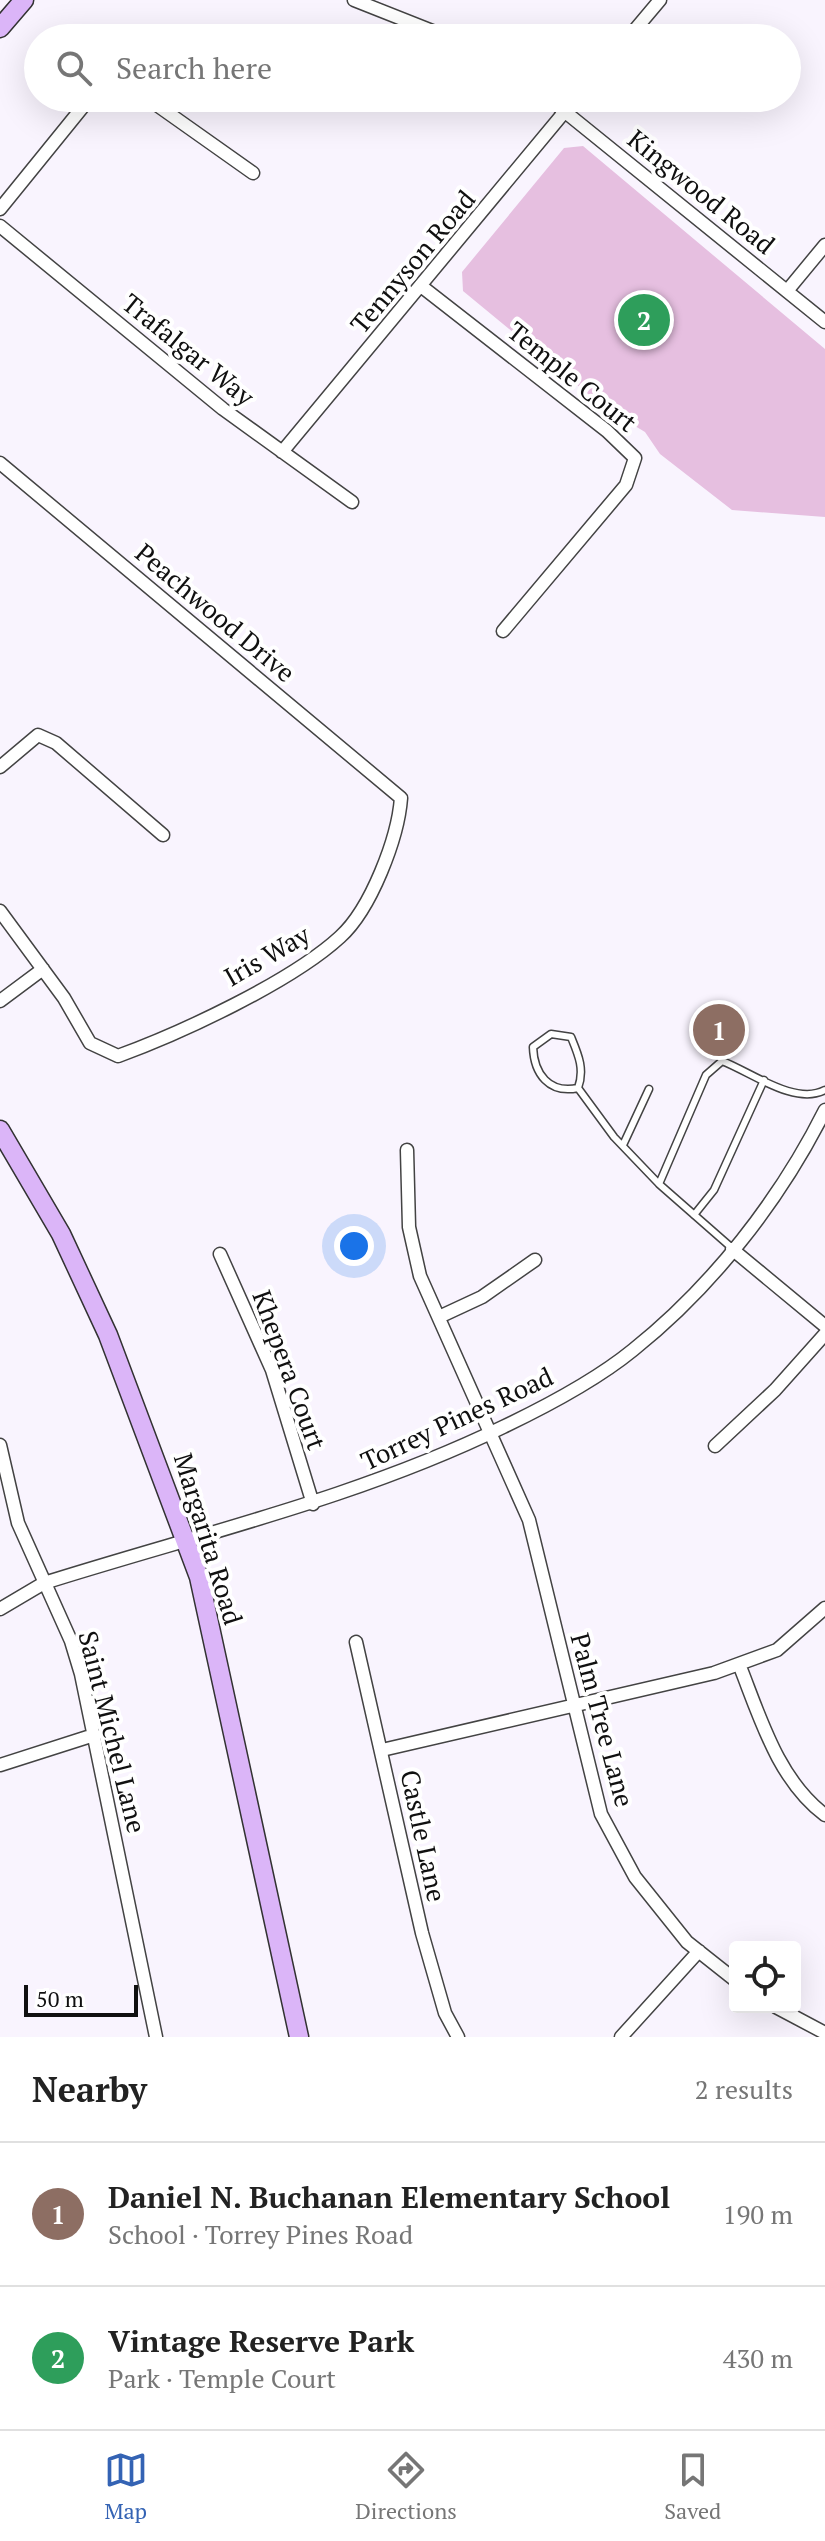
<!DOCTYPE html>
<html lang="en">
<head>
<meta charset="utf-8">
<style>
	:root { --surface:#fff; --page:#f6f6f6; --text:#222; --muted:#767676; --line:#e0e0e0; --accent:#3463b4 }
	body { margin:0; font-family:"PT Serif",serif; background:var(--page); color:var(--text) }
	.controls { position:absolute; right:24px; bottom:24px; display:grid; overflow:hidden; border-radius:8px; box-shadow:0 8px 32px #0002 }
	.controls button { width:72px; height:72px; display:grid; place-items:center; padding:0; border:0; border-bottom:2px solid var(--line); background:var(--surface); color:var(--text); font:40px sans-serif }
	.scale { position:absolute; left:24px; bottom:20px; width:114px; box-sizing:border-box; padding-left:8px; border:4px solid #101010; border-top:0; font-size:22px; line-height:28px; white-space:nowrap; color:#101010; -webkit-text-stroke:6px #fff; paint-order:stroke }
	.you { position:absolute; left:354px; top:1246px; width:28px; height:28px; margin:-20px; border:6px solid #fff; border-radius:50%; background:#1a73e8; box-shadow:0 0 0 12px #1a73e833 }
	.badge { display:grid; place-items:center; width:52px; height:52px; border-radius:50%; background:var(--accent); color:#fff; font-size:26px; font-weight:700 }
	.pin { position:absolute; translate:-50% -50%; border:4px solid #fff; box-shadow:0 2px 8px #0006 }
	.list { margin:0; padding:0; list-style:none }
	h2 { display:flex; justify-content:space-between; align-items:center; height:104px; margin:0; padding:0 32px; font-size:34px }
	h2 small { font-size:26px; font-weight:400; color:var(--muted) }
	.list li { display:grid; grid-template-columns:52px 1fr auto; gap:24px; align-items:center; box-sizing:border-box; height:144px; padding:0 32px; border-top:2px solid var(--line) }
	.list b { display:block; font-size:30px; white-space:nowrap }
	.list p { margin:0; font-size:26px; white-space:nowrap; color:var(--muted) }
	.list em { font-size:26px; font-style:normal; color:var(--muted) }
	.icon { flex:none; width:44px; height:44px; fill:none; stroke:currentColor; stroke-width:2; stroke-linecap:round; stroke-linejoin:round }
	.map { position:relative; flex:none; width:825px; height:2037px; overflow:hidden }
	.search { position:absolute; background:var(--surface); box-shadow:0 8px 32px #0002; left:24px; right:24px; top:24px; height:88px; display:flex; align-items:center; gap:20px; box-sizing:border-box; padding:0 28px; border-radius:44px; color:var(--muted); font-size:30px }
	.sheet { height:392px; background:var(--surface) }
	nav { display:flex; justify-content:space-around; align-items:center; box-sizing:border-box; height:112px; border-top:2px solid var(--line); background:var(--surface); font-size:22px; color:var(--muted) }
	nav a { display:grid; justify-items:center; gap:4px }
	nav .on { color:var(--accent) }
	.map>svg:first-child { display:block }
</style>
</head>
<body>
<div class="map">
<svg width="825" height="2037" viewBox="0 0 825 2037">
	<rect width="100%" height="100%" fill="#f9f4fe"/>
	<path fill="#e6bfe0" d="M583 146 825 349V517L732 510 660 454 645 432 605 408 463 291 462 272 564 148Z"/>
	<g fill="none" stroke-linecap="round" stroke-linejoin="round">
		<defs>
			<path id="lane" d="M551 1034 571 1037C578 1054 585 1069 578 1088 549 1094 534 1074 533 1047Z
				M578 1088 614 1137 659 1184
				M623 1145 649 1089
				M694 1215 714 1190 764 1080
				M732 1248 659 1184 706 1075 722 1061C751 1072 795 1106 825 1090"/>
			<path id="street" d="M354 0 450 38
				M628 38 660 0
				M147 98 253 173
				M548 98 825 322
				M0 209 90 98
				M0 226 223 409 352 502
				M421 286 607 431 635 458 626 485 503 631
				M787 291 825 245
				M282 452 576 98
				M0 463 401 798C398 838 371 909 340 937 291 982 181 1033 118 1056L90 1043 64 998 0 911
				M0 767 38 735 56 743 163 835
				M0 1001 43 969
				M407 1150 409 1227 420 1276 529 1520 601 1814 635 1877 687 1942 735 1980
				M732 1249 825 1326
				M220 1254 272 1370 313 1504
				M439 1317 482 1297 535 1260
				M0 1445 18 1523 71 1641 81 1674 156 2037
				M715 1446 775 1390 825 1334
				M0 1609 44 1583C199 1534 357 1498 503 1427 547 1406 595 1381 633 1350 712 1287 780 1200 825 1110
				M356 1642 422 1933 445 2013 458 2037
				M739 1664C760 1717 778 1780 825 1815
				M382 1750 714 1673 777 1650 825 1608
				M0 1765 94 1735
				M776 2007 825 2033
				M621 2037 699 1951"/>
			<path id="secondary" d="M0 28 24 0
				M0 1130 61 1234 108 1335 199 1577 299 2037"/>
		</defs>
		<use href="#lane" stroke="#434343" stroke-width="9"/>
		<use href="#street" stroke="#434343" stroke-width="15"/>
		<use href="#secondary" stroke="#323232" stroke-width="21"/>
		<use href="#lane" stroke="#fff" stroke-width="6"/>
		<use href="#street" stroke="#fff" stroke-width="12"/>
		<use href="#secondary" stroke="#dbb5f8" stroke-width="18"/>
	</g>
	<g text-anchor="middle" stroke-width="8" stroke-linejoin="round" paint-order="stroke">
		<g font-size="26" fill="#101010" stroke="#fff">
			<text transform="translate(701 192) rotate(39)" y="9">Kingwood Road</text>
			<text transform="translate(413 262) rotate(-50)" y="9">Tennyson Road</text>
			<text transform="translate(188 350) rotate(39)" y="9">Trafalgar Way</text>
			<text transform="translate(572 377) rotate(39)" y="9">Temple Court</text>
			<text transform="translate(215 613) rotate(40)" y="9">Peachwood Drive</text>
			<text transform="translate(267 956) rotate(-30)" y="9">Iris Way</text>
			<text transform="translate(289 1370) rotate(70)" y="9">Khepera Court</text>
			<text transform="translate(457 1419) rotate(-25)" y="9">Torrey Pines Road</text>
			<text transform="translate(208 1539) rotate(73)" y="9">Margarita Road</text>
			<text transform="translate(602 1720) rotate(75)" y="9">Palm Tree Lane</text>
			<text transform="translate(112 1732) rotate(76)" y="9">Saint Michel Lane</text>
			<text transform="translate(423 1836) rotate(78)" y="9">Castle Lane</text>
		</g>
	</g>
</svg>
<div class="controls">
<button><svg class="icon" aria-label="locate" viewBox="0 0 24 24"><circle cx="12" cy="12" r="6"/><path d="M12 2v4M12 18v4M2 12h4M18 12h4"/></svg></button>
</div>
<div class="scale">50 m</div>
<div class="you"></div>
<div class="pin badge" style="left:719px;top:1030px;background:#8d6e63">1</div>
<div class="pin badge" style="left:644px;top:320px;background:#2e9e5b">2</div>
<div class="search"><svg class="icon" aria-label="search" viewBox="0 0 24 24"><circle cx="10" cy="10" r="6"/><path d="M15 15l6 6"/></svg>Search here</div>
</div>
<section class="sheet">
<h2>Nearby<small>2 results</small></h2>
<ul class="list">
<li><span class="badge" style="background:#8d6e63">1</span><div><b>Daniel N. Buchanan Elementary School</b><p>School · Torrey Pines Road</p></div><em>190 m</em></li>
<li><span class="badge" style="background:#2e9e5b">2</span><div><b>Vintage Reserve Park</b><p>Park · Temple Court</p></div><em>430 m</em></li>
</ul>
</section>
<nav>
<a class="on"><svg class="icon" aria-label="map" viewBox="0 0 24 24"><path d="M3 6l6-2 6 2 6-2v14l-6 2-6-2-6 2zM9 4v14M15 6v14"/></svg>Map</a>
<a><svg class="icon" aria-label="directions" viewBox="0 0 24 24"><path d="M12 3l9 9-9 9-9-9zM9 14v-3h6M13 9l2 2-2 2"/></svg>Directions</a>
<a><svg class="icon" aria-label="saved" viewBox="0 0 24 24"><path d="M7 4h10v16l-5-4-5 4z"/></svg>Saved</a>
</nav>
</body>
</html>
